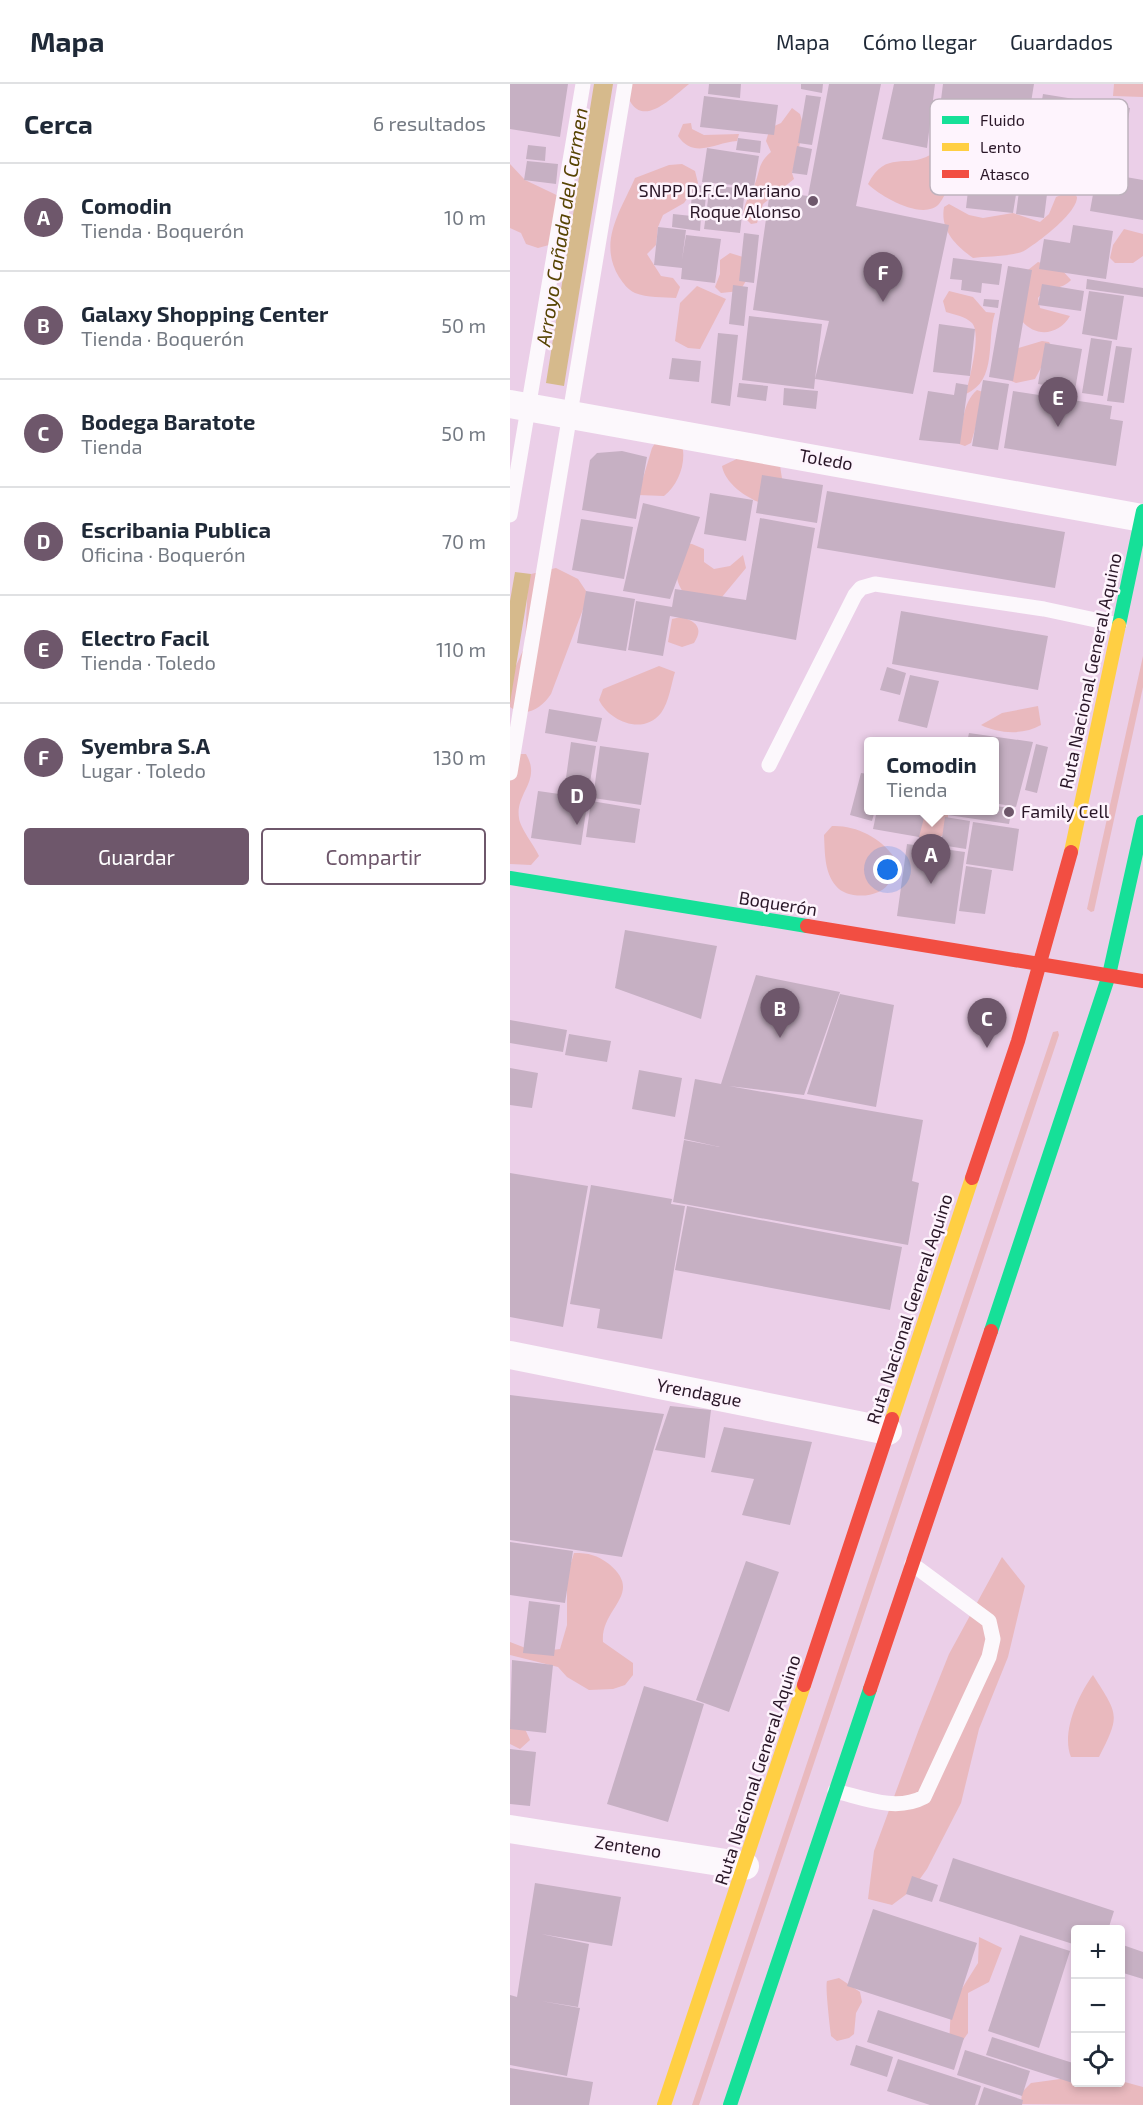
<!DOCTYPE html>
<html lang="es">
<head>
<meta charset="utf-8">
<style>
	:root { --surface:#fff; --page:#f6f6f7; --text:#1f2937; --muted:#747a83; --line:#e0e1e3; --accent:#6e576b }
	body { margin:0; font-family:"Exo 2",sans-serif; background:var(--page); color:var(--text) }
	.controls { position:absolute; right:18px; bottom:18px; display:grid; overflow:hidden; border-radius:6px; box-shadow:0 3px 9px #0003 }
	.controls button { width:54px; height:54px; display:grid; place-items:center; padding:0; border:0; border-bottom:2px solid var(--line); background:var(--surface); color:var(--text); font:30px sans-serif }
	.you { position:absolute; left:378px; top:786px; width:21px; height:21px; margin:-15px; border:4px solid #fff; border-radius:50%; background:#1a73e8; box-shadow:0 0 0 9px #1a73e833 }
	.badge { display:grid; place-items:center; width:39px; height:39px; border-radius:50%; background:var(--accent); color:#fff; font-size:20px; font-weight:700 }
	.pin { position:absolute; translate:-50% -50px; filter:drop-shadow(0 2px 3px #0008) }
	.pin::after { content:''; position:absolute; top:32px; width:21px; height:18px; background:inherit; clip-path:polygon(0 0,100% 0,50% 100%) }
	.popup { position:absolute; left:354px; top:653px; width:135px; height:78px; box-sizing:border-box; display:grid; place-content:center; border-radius:6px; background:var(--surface); filter:drop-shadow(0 2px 4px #0005); font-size:20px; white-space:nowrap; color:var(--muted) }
	.popup b { font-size:22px; color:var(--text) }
	.popup::after { content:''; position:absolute; left:50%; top:100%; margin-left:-12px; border:12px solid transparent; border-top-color:var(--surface) }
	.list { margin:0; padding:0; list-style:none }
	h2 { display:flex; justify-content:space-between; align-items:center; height:78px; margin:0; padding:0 24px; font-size:26px }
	h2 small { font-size:20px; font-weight:400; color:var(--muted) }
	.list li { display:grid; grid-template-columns:39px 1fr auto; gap:18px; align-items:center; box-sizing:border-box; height:108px; padding:0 24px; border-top:2px solid var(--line) }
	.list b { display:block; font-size:22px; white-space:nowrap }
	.list p { margin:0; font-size:20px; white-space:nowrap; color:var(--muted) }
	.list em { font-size:20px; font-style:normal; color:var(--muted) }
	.actions { display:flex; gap:12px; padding:18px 24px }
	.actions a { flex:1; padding:14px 0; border:2px solid var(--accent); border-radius:6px; text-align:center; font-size:21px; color:var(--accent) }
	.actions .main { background:var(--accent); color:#fff }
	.icon { flex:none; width:33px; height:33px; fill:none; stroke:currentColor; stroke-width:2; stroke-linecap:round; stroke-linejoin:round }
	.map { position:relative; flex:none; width:633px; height:2021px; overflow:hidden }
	header { display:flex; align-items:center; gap:36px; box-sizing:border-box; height:84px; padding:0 30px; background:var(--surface); border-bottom:2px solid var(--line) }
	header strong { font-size:28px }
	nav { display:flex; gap:33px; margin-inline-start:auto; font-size:21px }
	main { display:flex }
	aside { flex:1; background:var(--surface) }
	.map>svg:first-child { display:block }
</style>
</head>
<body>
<header>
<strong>Mapa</strong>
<nav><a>Mapa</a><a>Cómo llegar</a><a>Guardados</a></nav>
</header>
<main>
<aside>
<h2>Cerca<small>6 resultados</small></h2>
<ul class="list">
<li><span class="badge">A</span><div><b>Comodin</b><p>Tienda · Boquerón</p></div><em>10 m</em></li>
<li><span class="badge">B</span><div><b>Galaxy Shopping Center</b><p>Tienda · Boquerón</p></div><em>50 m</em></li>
<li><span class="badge">C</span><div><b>Bodega Baratote</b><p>Tienda</p></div><em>50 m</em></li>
<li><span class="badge">D</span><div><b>Escribania Publica</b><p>Oficina · Boquerón</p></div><em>70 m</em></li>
<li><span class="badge">E</span><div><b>Electro Facil</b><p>Tienda · Toledo</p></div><em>110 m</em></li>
<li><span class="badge">F</span><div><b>Syembra S.A</b><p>Lugar · Toledo</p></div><em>130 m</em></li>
</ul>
<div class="actions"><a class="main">Guardar</a><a>Compartir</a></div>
</aside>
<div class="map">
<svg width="633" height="2021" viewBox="0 0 633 2021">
	<rect width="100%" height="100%" fill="#ebcfe8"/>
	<path fill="#e9b9be" d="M114 0H179C155 20 125 50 114 0Z
		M604 0H633V13L603 12Z
		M282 24 290 30 294 44 282 89 284 95 253 120 247 139 241 140 233 132C234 119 239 113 244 102 251 86 247 80 261 68L256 57 260 44 271 39Z
		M181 39 182 45 194 51 229 50 227 57C206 58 184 76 168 52L173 40Z
		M434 58 446 76C442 90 438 109 429 120 413 137 371 113 358 100 376 65 396 85 420 71 425 69 430 62 434 58Z
		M0 80 15 96 57 116 39 161 28 164 16 160 11 149 0 144Z
		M172 80 185 87 188 99 174 119 153 131 148 143 146 161 137 170 151 192 163 194 170 203 166 214C154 213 137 214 125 209 117 205 114 200 109 193 88 158 110 128 125 94L159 81Z
		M558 108 564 109 567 113C567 131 521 163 514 167 500 173 477 172 463 174 445 161 430 146 434 123L439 120 459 131 473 134 503 129 530 138 539 130 546 113Z
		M614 145 633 150V172L623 179H605L600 174 603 161Z
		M220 169 233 173 237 195 230 207 211 209 205 203 210 190V176Z
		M528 178 552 186 561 196C552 206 536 204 528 214L530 224 560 232C549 251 526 254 512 237L518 186Z
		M187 202 216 215 190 265 178 264 165 257 170 219Z
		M439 207 463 213 476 228 485 229C476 256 488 296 456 310 459 295 472 250 462 239 455 232 445 231 436 228L433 217Z
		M532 257 539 258 542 263 525 295 506 299 494 294 502 266Z
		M467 306 473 308 474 314 461 359 455 362 449 360C453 341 452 319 467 306Z
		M149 353 169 360 173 366C175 383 167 402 154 412L128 411 142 364Z
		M235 371 269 375 273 401 251 419C235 413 215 399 212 382Z
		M170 459 182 460 194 465V478L204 485 220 482 233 471 236 484 212 513 175 511C162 493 166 480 170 459Z
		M46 484 68 495 76 507 75 520 41 610C32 624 15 635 0 623V595L15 562 18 496 21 490Z
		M171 533C186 537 194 544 184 559L172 563 158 558 162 535Z
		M633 572V603L584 827 581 828 577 825Z
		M149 582 165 588C161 601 159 618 151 629 133 652 99 637 89 616L93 605Z
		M528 622 531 641C514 651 489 650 471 641L492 629Z
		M0 670H16C32 697 5 709 9 734 10 744 24 761 29 772L21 781 0 780Z
		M412 727H438V740L432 752 420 755 409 753Z
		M322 742C345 741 370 753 384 773 383 780 383 790 380 797 372 815 337 816 326 802 314 788 315 768 314 751Z
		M548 947 549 951 189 2021H182L543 948Z
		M64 1469C79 1469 87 1471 99 1480 135 1510 90 1524 93 1558L123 1579V1591L115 1601 103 1605 79 1606 57 1593 48 1583 0 1571V1558L26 1568 50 1565 57 1541V1492Z
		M492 1473 515 1502 498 1573 469 1645 451 1719 417 1785 402 1806 382 1821 358 1815 364 1767 409 1645 439 1570Z
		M583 1591C608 1631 611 1630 589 1673H561C551 1649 568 1611 583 1591Z
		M0 1635 4 1640 15 1645 20 1656 10 1665 0 1660Z
		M469 1853 492 1864 479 1898 458 1909V1949L451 1959 439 1961 441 1922 468 1879Z
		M329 1894 350 1908 352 1918 346 1929 344 1950 339 1954 327 1957 321 1952C320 1943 315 1903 317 1897Z
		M565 1993 566 1998 611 1997 633 2003V2021L511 2020 512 2008 521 1999Z"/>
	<path fill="#d6ba8c" d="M84 0H103L54 302 36 299Z
		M5 488 21 490 0 619V517Z"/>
	<path fill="#c6b0c3" d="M0 0H58L50 53 0 45Z
		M199 0H231L230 14 198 10Z
		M291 0H313L312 9 291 5Z
		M319 0H371L346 122 439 141 403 310 305 295 304 305 232 296 239 232 312 240 305 295 319 237 243 226 260 107 298 112Z
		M384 0H425L417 64 372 55Z
		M433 0H524L503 129 456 124 459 98 448 97 455 51 427 47Z
		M533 10 620 24 610 83 523 69Z
		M296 11 311 13 302 61 288 59Z
		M194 12 268 21 264 51 190 43Z
		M228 54 251 57 250 69 226 66Z
		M18 61 36 63 35 77 16 75Z
		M287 62 302 65 297 91 282 89Z
		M197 64 249 72 244 103 192 98Z
		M17 77 48 80 46 100 14 96Z
		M587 88 633 96V136L580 127Z
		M183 101 197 102 194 131 180 130Z
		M200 101 235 105 230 149 194 145Z
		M509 107 537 110 534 134 506 130Z
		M163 130 191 133 190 147 162 143Z
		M563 141 603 147 596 195 529 185 534 155 560 159Z
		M148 143 176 146 172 176 176 151 211 155 205 199 171 195 172 184 144 181Z
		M234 149 249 151 244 199 229 197Z
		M443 174 492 180 489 201 472 199 471 209 451 206 452 196 440 195Z
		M498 182 522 186 503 297 479 293Z
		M577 195 633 204V213L576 205Z
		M532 200 574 207 571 227 528 221Z
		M223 201 238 203 234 242 219 240Z
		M579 207 614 212 607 256 572 250Z
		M474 215 489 216 488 224 473 222Z
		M429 240 465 245 460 292 423 288Z
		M208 249 228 251 220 322 201 319Z
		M581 254 602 257 593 312 572 309Z
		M535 259 572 265 565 306 528 300Z
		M606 262 622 264 614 319 597 317Z
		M162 274 191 277 189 298 159 295Z
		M473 296 499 300 488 366 462 362Z
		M229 299 258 302 256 317 227 313Z
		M446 299 458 301 450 360 409 356 418 307 444 311Z
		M274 304 308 307 306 325 273 321Z
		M503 307 602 322 600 335 613 337 606 382 494 364Z
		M112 367 137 373 126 435 72 426 80 376 87 369Z
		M252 391 313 401 307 439 246 429Z
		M317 407 555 448 545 504 307 464Z
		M200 409 243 416 236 457 194 450Z
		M133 419 190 433 160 515 113 507Z
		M250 434 305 444 286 556 160 532 153 572 118 566 126 517 162 523 165 505 236 516Z
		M71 435 123 443 114 495 62 486Z
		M76 507 125 515 116 567 67 559Z
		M391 527 538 552 528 606 382 580Z
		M377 583 396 589 390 611 370 606Z
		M400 591 429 597 417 644 388 637Z
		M39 625 92 634 87 658 35 649Z
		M459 649 523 658 506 723 484 719V658H457Z
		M61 658 86 662 79 704 55 701Z
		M526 660 538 663 527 709 515 706Z
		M90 662 139 669 131 721 83 714Z
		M351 689 358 690V726H365L362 737 340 731Z
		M28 707 78 714 71 761 21 754Z
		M81 717 130 725 125 759 76 753Z
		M484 722 502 724 499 740 438 731 439 726H484Z
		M367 726H416L409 753 363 745Z
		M435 733 460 737 456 765 431 761Z
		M463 738 509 745 503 787 456 780Z
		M397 760 455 768 445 840 387 832Z
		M456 782 482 786 475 830 449 827Z
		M115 846 207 862 191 935 105 904Z
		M246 891 330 908 294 1011 219 1002 413 1036 402 1097 409 1099 398 1161 163 1118 174 1056 210 1063 174 1055 185 995 211 1000Z
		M330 910 384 921 366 1023 297 1010Z
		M0 936 57 946 53 968 0 959Z
		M59 950 101 957 97 978 55 971Z
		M0 984 28 989 22 1024 0 1021Z
		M129 986 172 994 165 1033 122 1025Z
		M0 1089 78 1102 53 1243 0 1233Z
		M81 1101 162 1115 161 1120 175 1122 152 1255 87 1244 90 1225 60 1220Z
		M177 1122 392 1163 380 1226 165 1186Z
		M0 1311 154 1330 112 1473 0 1456Z
		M160 1322 201 1326 195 1374 145 1366Z
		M214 1343 302 1358 280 1441 232 1431 244 1395 201 1388Z
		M0 1458 63 1467 55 1519 0 1511Z
		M236 1477 269 1488 219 1628 186 1616Z
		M19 1517 50 1521 44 1572 13 1569Z
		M2 1576 43 1581 36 1649 0 1645Z
		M134 1602 194 1620 158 1738 97 1720Z
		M0 1665 26 1668 20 1722 0 1720Z
		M443 1774 604 1827 598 1846H566V1861L429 1817Z
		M402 1792 428 1801 422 1818 396 1810Z
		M25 1799 111 1813 102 1862 31 1850 79 1860 68 1923 31 1917 70 1924 57 1992 0 1981V1911L7 1913Z
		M363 1825 467 1859 442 1936 337 1902Z
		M510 1851 560 1867 529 1964 478 1947Z
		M610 1860 633 1868V1895L610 1888Z
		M368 1926 454 1954 444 1986 357 1958Z
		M482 1953 566 1980V1998H573L572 2002 476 1971Z
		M346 1961 383 1973 377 1993 340 1981Z
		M455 1966 520 1987 512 2012 447 1991Z
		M388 1975 471 2002 465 2021H420L377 2007Z
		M0 1984 83 1998 79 2021H0Z
		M474 2003 513 2016 512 2021H468Z"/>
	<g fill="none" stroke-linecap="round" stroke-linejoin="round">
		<path stroke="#fcf8fc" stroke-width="15" d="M0 431 73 0
			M259 681 345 511 351 504 365 500 534 525 609 541
			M0 689 115 0
			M325 1707C354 1714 386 1728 414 1713L479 1573 483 1555 479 1537 402 1480"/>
		<path stroke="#fcf8fc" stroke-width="28" d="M0 320 632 434
			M0 1271 378 1347
			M0 1745 235 1782"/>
		<path stroke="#16e098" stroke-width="14" d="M609 541 633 427
			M0 794 297 842
			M481 1247 599 891 633 738
			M220 2021 360 1605"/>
		<path stroke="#ffcf43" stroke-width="14" d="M561 768 609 541
			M382 1335 462 1094
			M154 2021 294 1601"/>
		<path stroke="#f24e42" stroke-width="14" d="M297 842 633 897
			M462 1094 508 957 561 768
			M294 1601 382 1335
			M360 1605 481 1247"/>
	</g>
	<g fill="#6e576b" stroke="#fef4fd" stroke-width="2">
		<circle cx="303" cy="117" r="6"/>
		<circle cx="499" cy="728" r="6"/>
	</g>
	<g text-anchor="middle" stroke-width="5" stroke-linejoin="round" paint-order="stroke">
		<g font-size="18" fill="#2a1728" stroke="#fef4fd" text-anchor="end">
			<text x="291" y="113">SNPP D.F.C. Mariano<tspan x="291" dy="21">Roque Alonso</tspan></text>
			<text x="511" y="734" text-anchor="start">Family Cell</text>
		</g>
		<g font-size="18" fill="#2a1728" stroke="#fef4fd">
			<text transform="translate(316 376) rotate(10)" y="6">Toledo</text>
			<text transform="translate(581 587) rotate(-78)" y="6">Ruta Nacional General Aquino</text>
			<text transform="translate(268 820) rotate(9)" y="6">Boquerón</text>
			<text transform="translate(400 1225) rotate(-72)" y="6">Ruta Nacional General Aquino</text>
			<text transform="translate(189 1309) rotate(11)" y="6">Yrendague</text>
			<text transform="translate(248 1686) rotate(-72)" y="6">Ruta Nacional General Aquino</text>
			<text transform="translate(118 1763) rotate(9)" y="6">Zenteno</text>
		</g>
		<g font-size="20" font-style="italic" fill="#574403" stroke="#fef4fd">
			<text transform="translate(52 143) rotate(-81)" y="7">Arroyo Cañada del Carmen</text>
		</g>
	</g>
	<rect x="420" y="15" width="198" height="96" rx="9" fill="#fef4fd" stroke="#beb2bd" stroke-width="1.5"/>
	<rect x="432" y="32" width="27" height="8" fill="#16e098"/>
	<rect x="432" y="59" width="27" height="8" fill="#ffcf43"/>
	<rect x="432" y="86" width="27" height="8" fill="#f24e42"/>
	<g font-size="16" fill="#2a1728">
		<text x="470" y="42">Fluido</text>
		<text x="470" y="69">Lento</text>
		<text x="470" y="96">Atasco</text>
	</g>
</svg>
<div class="controls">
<button>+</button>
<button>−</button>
<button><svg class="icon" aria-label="locate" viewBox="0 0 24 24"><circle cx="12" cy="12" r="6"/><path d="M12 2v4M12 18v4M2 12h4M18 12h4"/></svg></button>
</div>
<div class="you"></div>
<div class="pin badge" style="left:421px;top:800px">A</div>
<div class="popup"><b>Comodin</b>Tienda</div>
<div class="pin badge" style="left:270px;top:954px">B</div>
<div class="pin badge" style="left:477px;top:964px">C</div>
<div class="pin badge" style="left:67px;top:741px">D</div>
<div class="pin badge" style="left:548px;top:343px">E</div>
<div class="pin badge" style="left:373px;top:218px">F</div>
</div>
</main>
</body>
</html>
